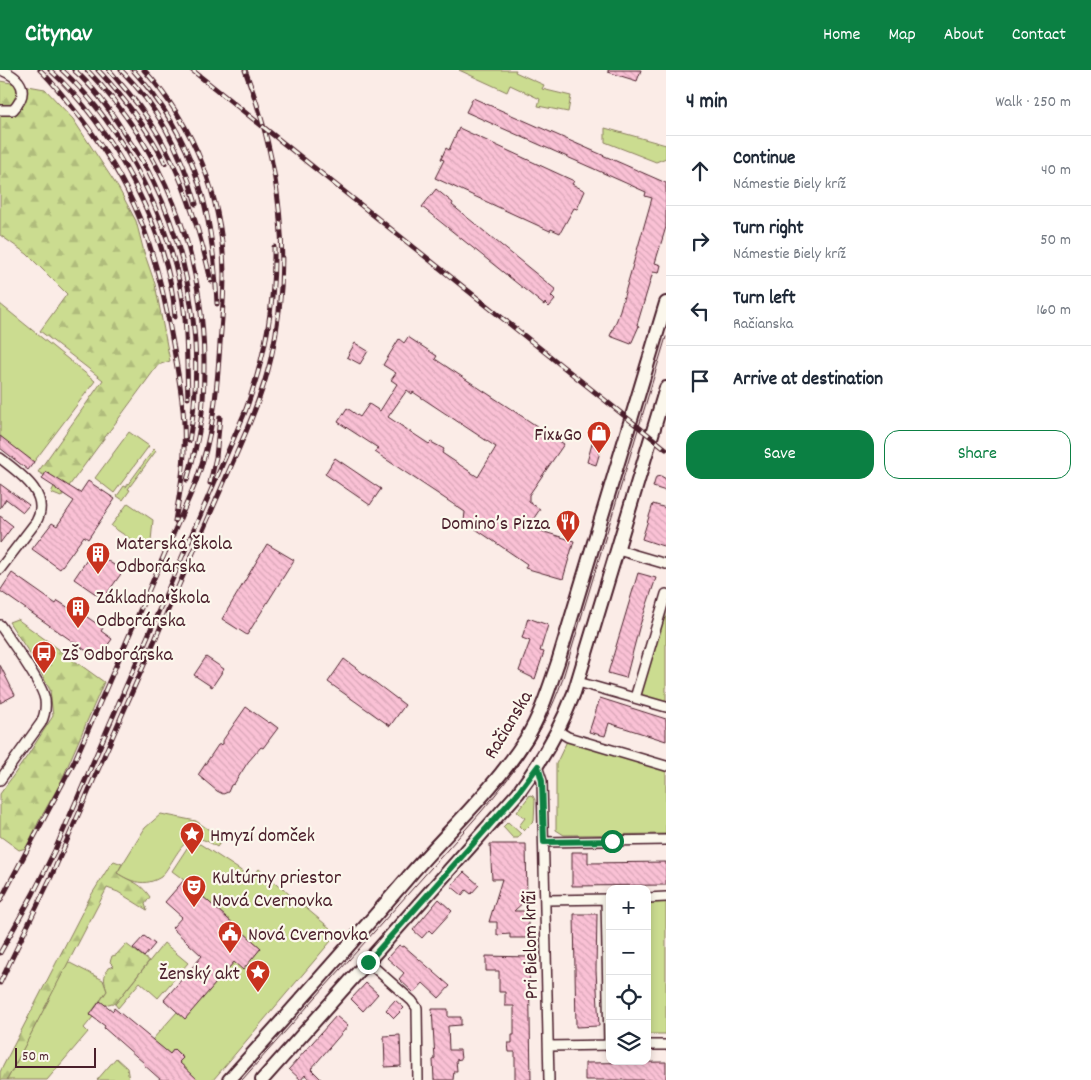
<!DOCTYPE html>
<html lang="en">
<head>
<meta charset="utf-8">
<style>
	:root { --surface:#fff; --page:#f6f6f7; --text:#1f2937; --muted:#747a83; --line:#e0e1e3; --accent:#0b8043 }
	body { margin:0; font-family:Dekko,sans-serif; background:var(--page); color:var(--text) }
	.controls { position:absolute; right:15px; bottom:15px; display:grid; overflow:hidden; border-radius:10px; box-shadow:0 2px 8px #0003 }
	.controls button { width:45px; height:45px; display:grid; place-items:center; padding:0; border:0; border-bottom:1px solid var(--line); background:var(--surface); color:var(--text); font:25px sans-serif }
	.scale { position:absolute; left:15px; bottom:12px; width:81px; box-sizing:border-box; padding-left:5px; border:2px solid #4a1f2b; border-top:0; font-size:14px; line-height:18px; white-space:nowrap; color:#4a1f2b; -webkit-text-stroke:4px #fbf7ec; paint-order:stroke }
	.stop { position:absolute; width:15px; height:15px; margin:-11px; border:4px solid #0b8043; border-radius:50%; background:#fff }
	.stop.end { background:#0b8043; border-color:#fff; box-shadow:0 1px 5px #0008 }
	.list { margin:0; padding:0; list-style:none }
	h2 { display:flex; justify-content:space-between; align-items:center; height:65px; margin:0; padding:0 20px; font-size:21px }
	h2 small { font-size:16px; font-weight:400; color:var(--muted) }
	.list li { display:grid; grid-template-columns:32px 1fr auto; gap:15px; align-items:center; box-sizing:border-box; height:70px; padding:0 20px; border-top:1px solid var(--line) }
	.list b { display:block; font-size:19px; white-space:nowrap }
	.list p { margin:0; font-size:16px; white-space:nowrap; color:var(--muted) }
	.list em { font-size:16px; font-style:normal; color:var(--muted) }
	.actions { display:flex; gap:10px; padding:15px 20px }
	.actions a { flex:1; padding:11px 0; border:1px solid var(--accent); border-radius:15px; text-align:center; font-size:18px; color:var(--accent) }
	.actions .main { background:var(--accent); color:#fff }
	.icon { flex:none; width:28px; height:28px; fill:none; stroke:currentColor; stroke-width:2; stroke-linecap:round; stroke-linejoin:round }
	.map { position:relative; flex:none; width:666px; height:1010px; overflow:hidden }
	header { display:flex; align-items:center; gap:30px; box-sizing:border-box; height:70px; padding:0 25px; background:var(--accent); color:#fff }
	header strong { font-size:24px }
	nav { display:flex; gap:28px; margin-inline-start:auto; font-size:18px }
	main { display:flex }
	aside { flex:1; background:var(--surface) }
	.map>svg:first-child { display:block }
</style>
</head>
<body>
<header>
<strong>Citynav</strong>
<nav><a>Home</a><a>Map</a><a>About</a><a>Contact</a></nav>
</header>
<main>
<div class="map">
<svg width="666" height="1010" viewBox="0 0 666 1010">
	<defs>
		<pattern id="forest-firs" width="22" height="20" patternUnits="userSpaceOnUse" patternTransform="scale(1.25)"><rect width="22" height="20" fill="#cbdc90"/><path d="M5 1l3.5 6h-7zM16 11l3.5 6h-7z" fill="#b0bc7c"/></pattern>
		<pattern id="building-back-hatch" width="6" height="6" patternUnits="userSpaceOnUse" patternTransform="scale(1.25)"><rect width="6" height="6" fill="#fac1d5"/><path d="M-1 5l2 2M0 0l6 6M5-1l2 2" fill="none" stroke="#d8a5b7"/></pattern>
	</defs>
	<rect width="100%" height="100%" fill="#fbece7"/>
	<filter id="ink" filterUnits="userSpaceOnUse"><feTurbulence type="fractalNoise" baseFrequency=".02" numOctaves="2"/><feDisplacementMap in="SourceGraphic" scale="10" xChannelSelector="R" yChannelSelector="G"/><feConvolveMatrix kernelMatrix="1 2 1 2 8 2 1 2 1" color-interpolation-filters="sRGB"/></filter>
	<g filter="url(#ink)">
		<path fill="#cbdc90" stroke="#8a7e5e" d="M459 0H516L515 2 544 15 542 19 571 26 568 42 538 36 540 29 510 15 507 22Z
			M605 58 666 75V88L656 92 605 72Z
			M0 234 95 311 33 393 0 366Z
			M129 362 149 376 114 423 95 408Z
			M154 379 156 381 128 419 130 420 123 430 117 426 124 416 126 417Z
			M128 433 153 450 150 482 111 456Z
			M666 537V633L640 625Z
			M567 671 666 700V764L564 765 556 760V694Z
			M530 725 533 726 535 730 534 751 524 761 519 756 525 748 517 742Z
			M161 744 196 751 223 769 217 777C184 754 180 784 161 807 145 817 131 812 117 803L145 758Z
			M508 752 521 764 518 768H513L503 757Z
			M200 774 240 800 250 808 259 799 337 864 213 1010H191L194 1006 179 992 183 987 174 979 170 984 152 970 177 942 185 948 234 892 243 899 261 878 184 810 172 801 189 775Z
			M666 832V964H647V833Z
			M164 873 188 893 158 928 140 912 118 938 115 934Z
			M68 892 103 910 107 921 90 944 93 947 84 958 88 962 47 1010H7Z
			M116 988 127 998 129 1010H97Z"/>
		<path fill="url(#forest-firs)" stroke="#8a7e5e" d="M0 11 45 19 73 49 119 119 136 151 144 182 155 214 170 291 158 295 61 427 51 423 56 412 38 402 103 310 40 261 67 224 27 184 0 165Z
			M17 549 104 612 60 714 40 749 26 778 19 780 0 766V724L28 685 53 646 50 620 34 590 9 552Z
			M114 791 122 794 117 803C132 813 139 811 150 827L145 834 147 840 118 822 107 818 7 1010H0V1002L90 827 110 795Z
			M126 874 149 891 115 934 112 933 105 935 100 931 107 921C104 911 103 907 108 898L114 896 110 892 112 886 116 885Z"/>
		<path fill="url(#building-back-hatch)" stroke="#4a1f2b" fill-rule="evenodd" d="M608 0H641L637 11 608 2Z
			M473 28 666 113V157L655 193 661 195 659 203 653 202 637 255 639 256 631 274 610 266 618 247 652 128 645 126 646 122 466 42Z
			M459 58 574 111 572 114 585 121 577 139 574 138 560 163 551 159 550 161 435 108 444 90 441 89 446 78 449 80Z
			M436 119 453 133 452 135 556 220 551 226 555 230 549 237 545 233 544 235 422 137Z
			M408 267 437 286 435 289 564 374 529 425V432L540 439 528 457 574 471 563 509 525 498 527 494 464 451 465 442 375 382 378 378 338 352 347 338 360 347 369 334 380 341 397 314 391 310 396 303 383 295 399 269 404 273ZM407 320 412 324 413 322 496 377 478 407 442 383 444 379 431 372 429 374 388 347Z
			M355 273 368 281 360 294 347 287Z
			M595 363 605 366 596 395 587 392Z
			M0 366 34 392 28 400 0 378Z
			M335 388 381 419 370 435 325 404Z
			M46 402 80 423 88 411 115 429 88 469 84 466 60 499 32 479 52 453 57 456 74 431 56 419V418L42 409Z
			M661 406 666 409V421L653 417 656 407Z
			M0 414 29 435 23 442 6 429 0 438Z
			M653 434 666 438V477L642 469Z
			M0 446 13 456 0 473Z
			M267 474 294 490 247 565 222 549Z
			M93 481 123 501 103 529 74 509Z
			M12 503 56 534 58 531 69 538 71 536 103 558 101 561 112 569 98 589 0 521Z
			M638 503 656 508 639 558 626 608 608 603Z
			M528 548 548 555 540 581 544 582 535 609 519 601 530 571 522 568Z
			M206 587 224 599 212 617 194 605Z
			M344 589 405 635 390 656 328 612Z
			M0 595 15 625 0 633Z
			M600 628 666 649V671L609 653 605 666 589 662Z
			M246 637 269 653 270 652 278 658 263 678 261 677 248 692 234 714 231 715 228 722 223 724 217 721 198 705 218 675 223 674V670Z
			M490 774H526L527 829 514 841H528V868H510V864L497 865V852H489L502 809H492Z
			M572 782H588V793L666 792V815L572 816Z
			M464 802 479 815 471 824 466 820 462 825 451 816Z
			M184 810 261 878 243 900 234 892 185 949 164 930 202 886 172 858 182 847 165 832Z
			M439 829 452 841 432 863 429 860 422 868 413 860Z
			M574 844H597L596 900 599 956 576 957Z
			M144 866 155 874 144 887 133 878Z
			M399 875 402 877 404 876 450 916 439 928 423 913 414 923 399 909 404 903 387 888Z
			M486 886 529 887 531 1010H515V982H509L508 973H512V965H514V936H505V922H499V901H486Z
			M366 913 378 924 363 941 351 929Z
			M395 930 404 938 394 948 386 940Z
			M100 931 113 941 114 938 170 984 174 979 183 988 179 992 198 1010H161L143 994 144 993 104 958 105 956 90 945Z
			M432 939H448V947H461V955L448 956 449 980H460L461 989 456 990 457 1001H454L453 1010H434L433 990 435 989Z
			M336 946 348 956 311 999 322 1010H311L305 1005 301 1010 289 999Z
			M400 965 401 996 385 997 384 966Z
			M666 992V1010H585V993Z"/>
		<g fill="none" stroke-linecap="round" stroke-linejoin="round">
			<defs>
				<path id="street" d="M0 40H13C30 22 22 8 1 0
					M0 388C19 403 52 424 36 452L0 499
					M618 480 666 494
					M0 555C10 570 43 614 45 630 46 638 45 645 41 653L0 710
					M578 612 666 637
					M635 628 666 524
					M558 661 568 667 666 696
					M537 696 542 711 549 1010
					M544 772 666 770
					M647 828 666 827
					M606 829 609 975
					M545 830 610 829
					M368 892 412 931 417 938 418 1010
					M647 975H666
					M549 976 610 975"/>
				<path id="secondary" d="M229 1010C290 942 351 874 410 805 449 760 494 719 526 669 541 645 549 618 558 592L666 233
					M262 1010 518 723C541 692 560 660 574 623L666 318"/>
			</defs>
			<use href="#street" stroke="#4a1f2b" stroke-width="12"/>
			<use href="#secondary" stroke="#4a1f2b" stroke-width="16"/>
			<use href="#street" stroke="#fbf7ec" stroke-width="9"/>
			<use href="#secondary" stroke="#fbf7ec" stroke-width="12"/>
			<path stroke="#4a1f2b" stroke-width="1" d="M242 1010 481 742C515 702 544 662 562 611L666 267"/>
			<defs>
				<path id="rail" d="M40 0C52 11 62 25 72 37 134 112 157 180 173 274 179 309 186 344 184 379 184 403 179 427 175 451
					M50 0C112 55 170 164 175 247
					M62 0C126 59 176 161 185 248 187 274 187 301 188 328
					M74 0C96 19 113 44 128 69 137 82 146 96 153 111 192 191 205 284 189 371
					M87 0C164 80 202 179 204 289 204 310 204 330 201 350 198 370 193 390 187 410
					M98 0C124 28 148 59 165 93
					M109 0C130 24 151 49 165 77 187 119 201 166 211 211
					M121 0C158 37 182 83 196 134
					M133 0C197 71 213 142 217 234
					M192 0 666 379
					M210 413 216 387 220 347
					M0 831 74 692 195 414C213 368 217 321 220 273 222 250 224 227 224 204 223 129 195 56 144 0
					M0 883 33 824 55 780 245 342C265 289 275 234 274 177
					M0 913 51 807 239 378C252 348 264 319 271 288 293 192 280 91 245 0"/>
			</defs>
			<use href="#rail" stroke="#4a1f2b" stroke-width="5"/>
			<use href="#rail" stroke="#fbf7ec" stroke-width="3" stroke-dasharray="9" stroke-linecap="butt"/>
		</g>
	</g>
	<g fill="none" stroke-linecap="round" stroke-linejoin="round" filter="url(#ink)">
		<path stroke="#0b8043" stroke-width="6" d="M368 892 518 723 538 696 542 711 544 772 612 771"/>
	</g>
	<defs>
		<symbol id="shop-pin" viewBox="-11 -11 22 30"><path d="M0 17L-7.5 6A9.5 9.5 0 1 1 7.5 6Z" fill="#c8321e" stroke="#fbf7ec"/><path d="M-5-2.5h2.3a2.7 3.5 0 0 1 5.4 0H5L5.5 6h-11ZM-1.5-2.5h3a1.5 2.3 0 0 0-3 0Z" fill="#fff"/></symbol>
		<symbol id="restaurant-pin" viewBox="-11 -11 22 30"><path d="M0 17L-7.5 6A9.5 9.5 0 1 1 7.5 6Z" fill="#c8321e" stroke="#fbf7ec"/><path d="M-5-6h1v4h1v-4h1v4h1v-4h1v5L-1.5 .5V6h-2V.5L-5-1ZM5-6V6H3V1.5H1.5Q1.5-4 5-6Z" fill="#fff"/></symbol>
		<symbol id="building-pin" viewBox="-11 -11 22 30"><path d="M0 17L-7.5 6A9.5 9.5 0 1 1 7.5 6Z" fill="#c8321e" stroke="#fbf7ec"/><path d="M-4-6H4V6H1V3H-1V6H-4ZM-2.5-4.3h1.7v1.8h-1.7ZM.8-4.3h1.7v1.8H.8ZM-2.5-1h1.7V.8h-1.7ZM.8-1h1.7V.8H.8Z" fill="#fff"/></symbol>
		<symbol id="bus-pin" viewBox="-11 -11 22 30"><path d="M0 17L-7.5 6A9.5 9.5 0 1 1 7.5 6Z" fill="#c8321e" stroke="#fbf7ec"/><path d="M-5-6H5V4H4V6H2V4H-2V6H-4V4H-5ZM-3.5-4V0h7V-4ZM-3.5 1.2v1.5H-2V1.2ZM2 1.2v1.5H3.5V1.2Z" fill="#fff"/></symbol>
		<symbol id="sight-pin" viewBox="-11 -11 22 30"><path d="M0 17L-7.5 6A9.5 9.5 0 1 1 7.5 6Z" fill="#c8321e" stroke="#fbf7ec"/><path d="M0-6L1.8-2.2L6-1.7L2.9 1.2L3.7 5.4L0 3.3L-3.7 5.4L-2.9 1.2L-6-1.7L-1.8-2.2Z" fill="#fff"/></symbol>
		<symbol id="theatre-pin" viewBox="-11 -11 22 30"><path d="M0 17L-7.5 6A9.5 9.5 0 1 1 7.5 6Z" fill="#c8321e" stroke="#fbf7ec"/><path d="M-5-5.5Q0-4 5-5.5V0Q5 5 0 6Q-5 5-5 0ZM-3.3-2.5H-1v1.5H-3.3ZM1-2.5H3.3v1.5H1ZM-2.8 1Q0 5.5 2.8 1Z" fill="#fff"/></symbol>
		<symbol id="civic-pin" viewBox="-11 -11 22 30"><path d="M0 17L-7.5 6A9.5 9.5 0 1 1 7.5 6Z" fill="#c8321e" stroke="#fbf7ec"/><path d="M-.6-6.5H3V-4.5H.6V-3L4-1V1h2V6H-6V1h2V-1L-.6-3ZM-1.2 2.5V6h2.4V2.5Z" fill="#fff"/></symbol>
	</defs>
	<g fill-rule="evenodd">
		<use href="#shop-pin" x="585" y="349" width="28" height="38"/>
		<use href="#restaurant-pin" x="554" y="438" width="28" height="38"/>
		<use href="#building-pin" x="84" y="470" width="28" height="38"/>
		<use href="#building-pin" x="64" y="524" width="28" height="38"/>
		<use href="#bus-pin" x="30" y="569" width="28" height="38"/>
		<use href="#sight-pin" x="178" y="750" width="28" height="38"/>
		<use href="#theatre-pin" x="180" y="803" width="28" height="38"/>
		<use href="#civic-pin" x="216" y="849" width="28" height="38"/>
		<use href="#sight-pin" x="244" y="888" width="28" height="38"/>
	</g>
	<g text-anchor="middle" stroke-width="4.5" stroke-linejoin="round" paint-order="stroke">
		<g font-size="20" fill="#4a1f2b" stroke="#fbf7ec" text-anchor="start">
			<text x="582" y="370" text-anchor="end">Fix&amp;Go</text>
			<text x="550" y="459" text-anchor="end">Domino’s Pizza</text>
			<text x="116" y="479">Materská škola<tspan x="116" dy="23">Odborárska</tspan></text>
			<text x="96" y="533">Základna škola<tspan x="96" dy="23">Odborárska</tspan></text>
			<text x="62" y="590">ZŠ Odborárska</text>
			<text x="210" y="771">Hmyzí domček</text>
			<text x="212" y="813">Kultúrny priestor<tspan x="212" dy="23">Nová Cvernovka</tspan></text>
			<text x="248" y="870">Nová Cvernovka</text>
			<text x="240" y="909" text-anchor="end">Ženský akt</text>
		</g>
		<g font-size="20" fill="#4a1f2b" stroke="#fbf7ec">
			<text transform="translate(507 654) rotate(-59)" y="7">Račianska</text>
			<text transform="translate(529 875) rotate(-91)" y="7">Pri Bielom kríži</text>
		</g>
	</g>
</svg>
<div class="controls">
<button>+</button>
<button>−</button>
<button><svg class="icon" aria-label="locate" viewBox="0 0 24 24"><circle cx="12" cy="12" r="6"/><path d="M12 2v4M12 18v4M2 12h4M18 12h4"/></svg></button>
<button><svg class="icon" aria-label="layers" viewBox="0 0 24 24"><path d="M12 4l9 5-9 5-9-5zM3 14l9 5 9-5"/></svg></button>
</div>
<div class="scale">50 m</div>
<div class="stop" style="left:612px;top:771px"></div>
<div class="stop end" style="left:368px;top:892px"></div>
</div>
<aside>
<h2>4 min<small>Walk · 250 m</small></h2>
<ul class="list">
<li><svg class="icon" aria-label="ahead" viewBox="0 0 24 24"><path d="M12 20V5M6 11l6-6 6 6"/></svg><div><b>Continue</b><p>Námestie Biely kríž</p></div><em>40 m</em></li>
<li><svg class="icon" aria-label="right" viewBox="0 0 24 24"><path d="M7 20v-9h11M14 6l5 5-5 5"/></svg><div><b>Turn right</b><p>Námestie Biely kríž</p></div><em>50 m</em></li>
<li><svg class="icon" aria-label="left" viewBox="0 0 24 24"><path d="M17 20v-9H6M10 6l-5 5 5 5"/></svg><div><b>Turn left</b><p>Račianska</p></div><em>160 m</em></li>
<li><svg class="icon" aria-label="arrive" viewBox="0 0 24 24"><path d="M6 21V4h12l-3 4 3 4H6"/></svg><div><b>Arrive at destination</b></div></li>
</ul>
<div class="actions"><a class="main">Save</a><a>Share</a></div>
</aside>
</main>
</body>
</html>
